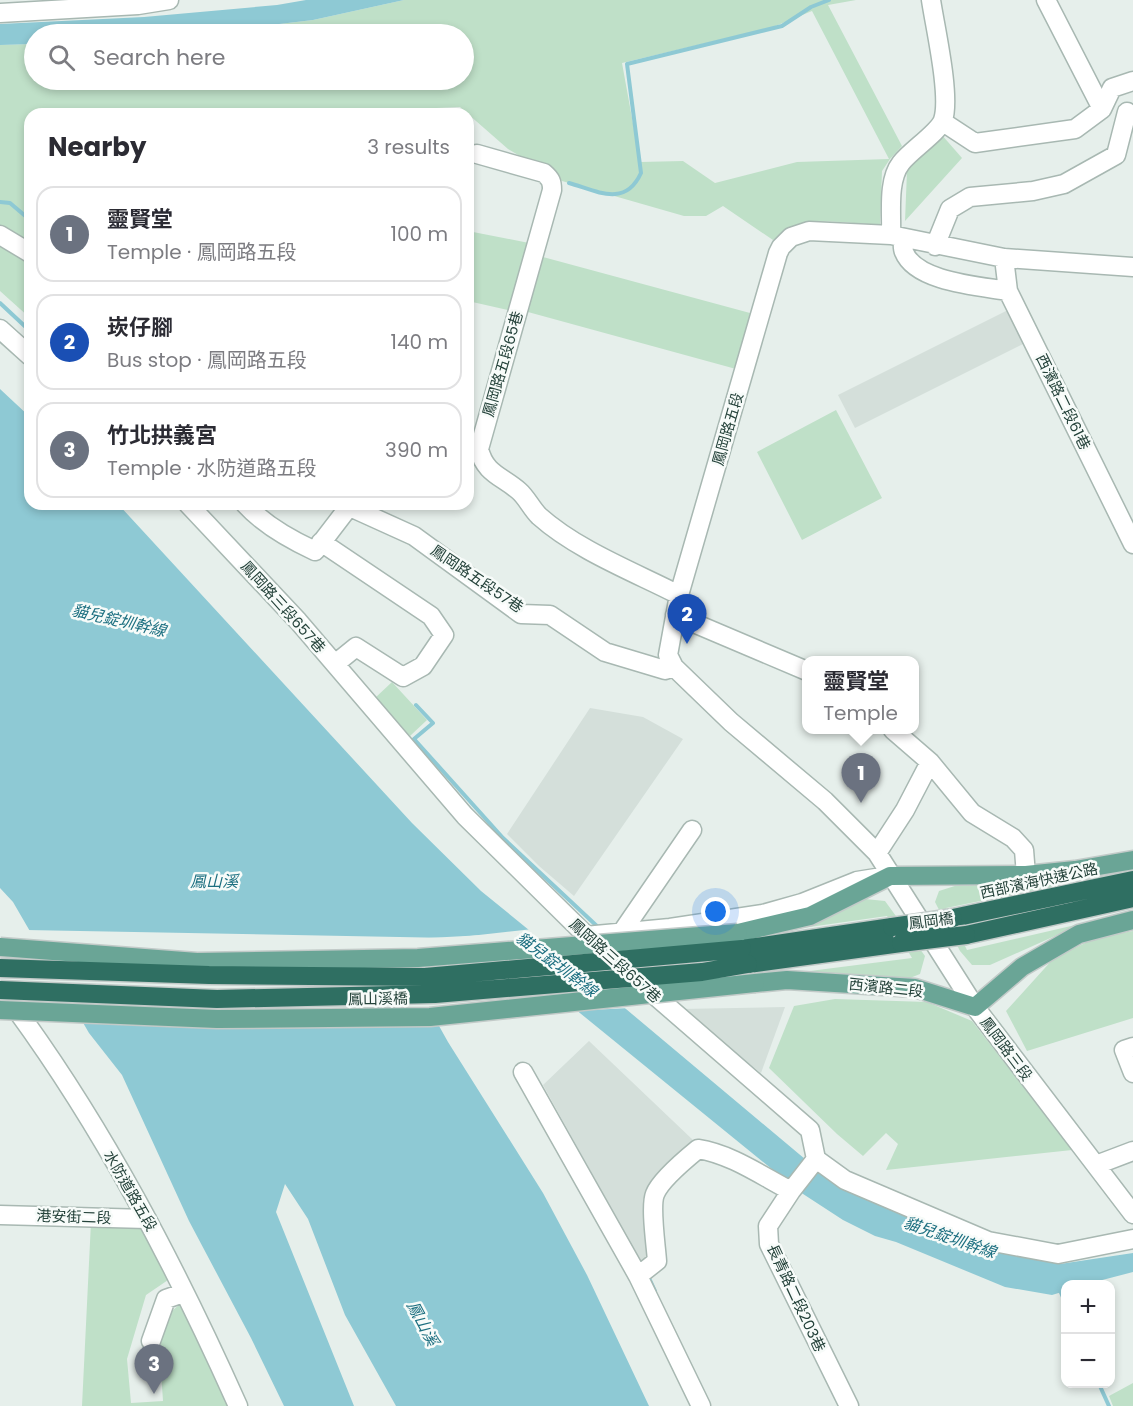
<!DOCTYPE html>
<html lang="en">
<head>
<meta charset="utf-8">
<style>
	:root { --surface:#fff; --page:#f7f7f7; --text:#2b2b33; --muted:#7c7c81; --line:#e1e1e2; --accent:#d93025 }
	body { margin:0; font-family:Poppins,"Noto Sans TC",sans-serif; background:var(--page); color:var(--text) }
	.controls { position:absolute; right:18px; bottom:18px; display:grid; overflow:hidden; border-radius:12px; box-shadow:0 3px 9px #0003 }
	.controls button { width:54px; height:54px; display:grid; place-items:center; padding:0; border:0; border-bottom:2px solid var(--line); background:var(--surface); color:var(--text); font:30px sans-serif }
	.you { position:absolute; left:716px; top:912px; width:21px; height:21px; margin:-15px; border:4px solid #fff; border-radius:50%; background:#1a73e8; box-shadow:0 0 0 9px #1a73e833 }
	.badge { display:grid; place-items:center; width:39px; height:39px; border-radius:50%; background:var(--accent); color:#fff; font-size:20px; font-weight:700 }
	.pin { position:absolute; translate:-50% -50px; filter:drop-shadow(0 2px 3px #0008) }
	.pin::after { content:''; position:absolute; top:32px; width:21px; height:18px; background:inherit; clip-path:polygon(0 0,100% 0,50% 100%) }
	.popup { position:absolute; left:802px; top:656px; width:117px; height:78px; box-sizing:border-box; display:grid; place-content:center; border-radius:12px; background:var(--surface); filter:drop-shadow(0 2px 4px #0005); font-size:20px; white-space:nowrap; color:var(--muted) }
	.popup b { font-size:22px; color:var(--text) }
	.popup::after { content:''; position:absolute; left:50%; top:100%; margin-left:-12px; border:12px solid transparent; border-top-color:var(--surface) }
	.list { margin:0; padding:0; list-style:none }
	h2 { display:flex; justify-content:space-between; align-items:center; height:78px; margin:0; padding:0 24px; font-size:26px }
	h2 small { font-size:20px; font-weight:400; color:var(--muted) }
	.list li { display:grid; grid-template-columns:39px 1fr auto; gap:18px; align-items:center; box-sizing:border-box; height:96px; margin:0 12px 12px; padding:0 12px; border:2px solid var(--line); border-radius:18px }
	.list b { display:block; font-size:22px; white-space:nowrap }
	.list p { margin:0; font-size:20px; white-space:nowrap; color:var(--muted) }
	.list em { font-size:20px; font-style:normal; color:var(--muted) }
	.icon { flex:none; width:33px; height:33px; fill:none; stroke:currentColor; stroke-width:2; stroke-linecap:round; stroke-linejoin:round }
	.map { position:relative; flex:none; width:1133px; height:1406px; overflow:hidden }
	.search { position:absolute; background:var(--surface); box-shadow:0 3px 9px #0003; left:24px; top:24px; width:450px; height:66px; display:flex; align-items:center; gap:15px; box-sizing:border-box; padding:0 21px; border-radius:33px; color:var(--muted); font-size:22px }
	.panel { position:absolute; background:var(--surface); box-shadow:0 3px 9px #0003; left:24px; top:108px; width:450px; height:402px; border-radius:18px }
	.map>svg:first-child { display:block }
</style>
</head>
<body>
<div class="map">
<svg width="1133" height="1406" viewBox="0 0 1133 1406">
	<rect width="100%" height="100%" fill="#e6efeb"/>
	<path fill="#d4dfda" d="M1010 309 1027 342 855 428 838 395Z
		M590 708 643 717 683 739 574 896 539 866 507 834Z
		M785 1007 761 1073 680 1009Z
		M589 1041 693 1140 647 1194 652 1260 643 1266 543 1085Z"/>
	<path fill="#bfe0c8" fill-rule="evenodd" d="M404 0H856L828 5 902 146 890 159 882 171 880 225C841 223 806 213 773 240L723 206 706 216H684L562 181 508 149 460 107 390 110V114H30V318L0 291V45L34 44V80H464V34H195L313 20ZM812 11 889 159 797 162 715 183 683 161 640 162 622 63 773 27Z
		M941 134 962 158 905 221 907 171Z
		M468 231 529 243 512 311 468 301Z
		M543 257 750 313 736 369 528 312Z
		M836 410 882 498 802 540 757 452Z
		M392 682 427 720 410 736 375 698Z
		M961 884 1059 885 946 908 967 950 1084 923 990 965H972L960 951 935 902 939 891Z
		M865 899 885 901 925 956 920 974 905 980 794 973 912 958 887 916 761 934 824 918Z
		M1133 931V1018L1027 1051 1006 1011 1053 959 1095 938Z
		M835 999 927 1002 972 1021 1072 1150 886 1170 898 1144 886 1133 863 1156 837 1134 769 1068 794 1006Z
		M135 1206 171 1278 146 1295 127 1359 131 1403 163 1401 160 1357 163 1319 181 1303 228 1406H82L91 1222 117 1220Z
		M1133 1383V1406H1113L1109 1396Z"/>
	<path fill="#8ec9d4" d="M306 0H404L313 20 195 34H34V44L0 45V24L144 17 277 5Z
		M0 389 30 417V504H118L412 823 481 891 626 1009 830 1180 955 1239 1006 1254 1060 1264 1133 1253V1272L1087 1284H1066L1065 1291 1052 1295 1005 1287 896 1242 875 1236 843 1220 800 1192 484 935 391 940 448 1042 543 1193 587 1275 649 1406H396L345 1315 308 1219 285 1184 276 1212 354 1406H284L251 1338 189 1221 122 1075 89 1033 13 902 0 888Z"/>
	<path fill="#e6efeb" d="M533 929 630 1008 572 1011 483 938 396 943 439 1019 78 1021 26 930 452 938Z"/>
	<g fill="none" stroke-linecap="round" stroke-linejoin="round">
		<path stroke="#8ec9d4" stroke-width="4" d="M569 183C597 191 625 208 641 173L627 64 782 26 811 7 829 0
			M0 202 10 203 30 220
			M0 303 30 331
			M416 705 433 723 414 739 503 838 599 928
			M649 1278 655 1291
			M1059 1288 1066 1304
			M1099 1384 1109 1406"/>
		<defs>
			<path id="minor" d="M1046 0 1102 109
				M0 13 138 5 169 0
				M943 122 975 143 1075 129 1102 109 1112 88 1133 81
				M477 154 544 173C551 179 552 182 552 190L479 449C485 474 502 476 519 491 527 498 531 508 539 516 577 550 634 572 679 595
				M0 235 30 253
				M891 235C892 214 887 181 901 163 910 151 939 132 943 120 951 96 935 27 931 0
				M903 238C903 243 902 248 904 252 916 282 979 286 1008 291
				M935 246 950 209 970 197 1033 191 1064 184 1116 155 1127 112
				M1004 258 1008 291 1133 544
				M1133 267 1004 258 891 235 809 231 791 237 781 247 778 253 679 595 668 655 674 667 731 722 825 801 877 853 975 1007 1133 1214
				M0 329 30 356
				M188 504 298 621 465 816 602 951
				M245 504C264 525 289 539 315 551L351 504
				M350 507 414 536 521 614 550 615 605 652 665 670 674 667
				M321 542 431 616 444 635 423 666 403 677 356 647 335 664
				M675 615 807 671
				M893 730 930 762 972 813 1013 838 1024 850 1026 875
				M877 853 905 810 930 762
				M622 932 692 830
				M585 936 670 928 763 914 802 903 857 881 882 877
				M644 986 810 1130 816 1159 845 1180 988 1241 1058 1254 1133 1239
				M10 1001C102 1125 175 1265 238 1406
				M1133 1047 1124 1050 1133 1073
				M523 1072 638 1276 701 1406
				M816 1159 791 1191 768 1226 769 1244 849 1406
				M1096 1165 1133 1151
				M0 1215 147 1219
				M638 1276 657 1261C656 1246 650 1206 655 1194 660 1181 687 1158 698 1149 731 1154 762 1176 791 1191
				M151 1341 166 1299 183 1293"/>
			<path id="major" d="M738 933 810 916 890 876 1026 875 1075 870 1133 860
				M755 983 787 980 915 988 975 1007 1022 967 1079 934 1133 920"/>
			<path id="highway" d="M953 918 1133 880
				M966 935 1133 898
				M742 949 892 927
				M748 964 901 943"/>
		</defs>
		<use href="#minor" stroke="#a8b8b2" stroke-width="21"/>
		<use href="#major" stroke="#c2cac8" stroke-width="21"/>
		<use href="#highway" stroke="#c2cac8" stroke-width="21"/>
		<use href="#minor" stroke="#fff" stroke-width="18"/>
		<use href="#major" stroke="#6aa596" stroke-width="18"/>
		<use href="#highway" stroke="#2f6f62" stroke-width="18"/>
		<defs>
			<path id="major-bridge" d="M0 947 197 962 418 958 738 933
				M0 1010 217 1019 430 1017 755 983"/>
			<path id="highway-bridge" d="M892 927 953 918
				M901 943 966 935
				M0 968 209 975 425 977 742 949
				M0 990 217 999 435 994 702 972 748 964"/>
		</defs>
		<use href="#major-bridge" stroke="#c2cac8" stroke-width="21" stroke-linecap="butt"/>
		<use href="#highway-bridge" stroke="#c2cac8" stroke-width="21" stroke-linecap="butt"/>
		<use href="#major-bridge" stroke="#6aa596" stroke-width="18"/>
		<use href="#highway-bridge" stroke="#2f6f62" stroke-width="18"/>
	</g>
	<g text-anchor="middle" stroke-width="5" stroke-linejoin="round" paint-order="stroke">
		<g font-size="15" fill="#24423a" stroke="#f7fbf9">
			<text transform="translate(503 364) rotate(-74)" y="5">鳳岡路五段65巷</text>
			<text transform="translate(1063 402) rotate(64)" y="5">西濱路二段61巷</text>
			<text transform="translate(728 429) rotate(-74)" y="5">鳳岡路五段</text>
			<text transform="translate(477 579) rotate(34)" y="5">鳳岡路五段57巷</text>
			<text transform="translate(283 607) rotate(48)" y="5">鳳岡路三段657巷</text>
			<text transform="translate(1039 881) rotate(-12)" y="5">西部濱海快速公路</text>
			<text transform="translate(931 921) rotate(-7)" y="5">鳳岡橋</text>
			<text transform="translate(615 961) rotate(42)" y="5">鳳岡路三段657巷</text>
			<text transform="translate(886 988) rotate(6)" y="5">西濱路二段</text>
			<text transform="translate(378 999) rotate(-1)" y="5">鳳山溪橋</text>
			<text transform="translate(1006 1049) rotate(53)" y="5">鳳岡路三段</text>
			<text transform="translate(130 1191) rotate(60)" y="5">水防道路五段</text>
			<text transform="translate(74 1217) rotate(2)" y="5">港安街二段</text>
			<text transform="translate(796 1298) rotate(65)" y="5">長青路二段203巷</text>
		</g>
		<g font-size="16" font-style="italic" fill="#1c6f80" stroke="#f7fbf9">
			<text transform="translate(119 620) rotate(13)" y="6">貓兒錠圳幹線</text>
			<text x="214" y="887">鳳山溪</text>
			<text transform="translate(557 964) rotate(37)" y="6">貓兒錠圳幹線</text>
			<text transform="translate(950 1237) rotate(19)" y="6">貓兒錠圳幹線</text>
			<text transform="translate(423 1323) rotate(62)" y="6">鳳山溪</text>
		</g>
	</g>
</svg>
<div class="controls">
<button>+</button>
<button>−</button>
</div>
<div class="you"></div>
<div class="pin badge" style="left:861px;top:803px;background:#6b7280">1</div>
<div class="popup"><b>靈賢堂</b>Temple</div>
<div class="pin badge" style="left:687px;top:644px;background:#1a4fb4">2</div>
<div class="pin badge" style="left:154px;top:1394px;background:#6b7280">3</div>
<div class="search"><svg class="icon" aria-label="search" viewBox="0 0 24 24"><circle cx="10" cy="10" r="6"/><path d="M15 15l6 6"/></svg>Search here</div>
<section class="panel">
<h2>Nearby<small>3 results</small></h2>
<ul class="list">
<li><span class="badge" style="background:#6b7280">1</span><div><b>靈賢堂</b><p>Temple · 鳳岡路五段</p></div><em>100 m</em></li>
<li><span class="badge" style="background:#1a4fb4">2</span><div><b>崁仔腳</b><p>Bus stop · 鳳岡路五段</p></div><em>140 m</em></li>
<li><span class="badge" style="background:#6b7280">3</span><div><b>竹北拱義宮</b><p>Temple · 水防道路五段</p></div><em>390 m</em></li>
</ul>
</section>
</div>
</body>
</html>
